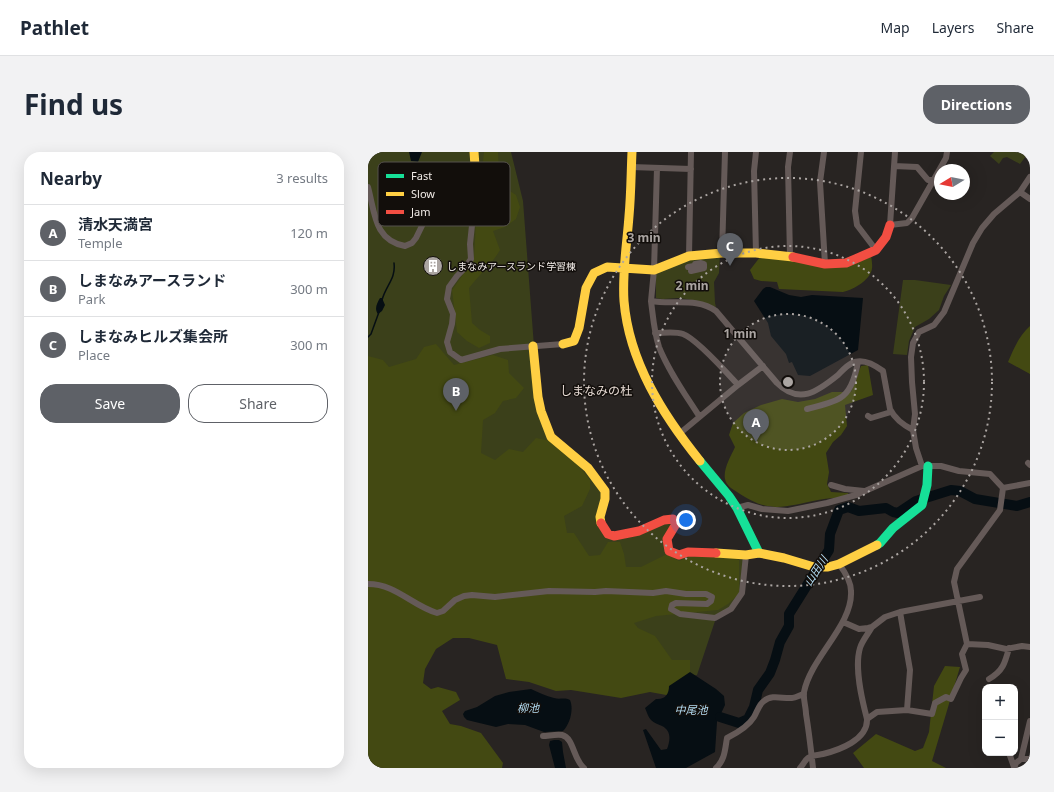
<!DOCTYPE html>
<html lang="en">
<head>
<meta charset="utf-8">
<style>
	:root { --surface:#fff; --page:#f2f2f3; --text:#1f2937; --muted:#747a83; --line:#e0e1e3; --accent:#5e6167 }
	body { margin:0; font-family:"Noto Sans","Noto Sans JP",sans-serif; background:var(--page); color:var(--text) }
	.controls { position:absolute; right:12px; bottom:12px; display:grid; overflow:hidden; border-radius:8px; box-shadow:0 4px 16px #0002 }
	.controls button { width:36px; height:36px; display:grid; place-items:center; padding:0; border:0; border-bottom:1px solid var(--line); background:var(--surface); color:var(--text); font:20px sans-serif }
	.compass { position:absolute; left:566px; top:12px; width:36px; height:36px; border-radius:50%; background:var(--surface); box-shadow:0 4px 16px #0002; rotate:260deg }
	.you { position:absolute; left:318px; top:368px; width:14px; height:14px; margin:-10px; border:3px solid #fff; border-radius:50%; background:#1a73e8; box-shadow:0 0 0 6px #1a73e833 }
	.badge { display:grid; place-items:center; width:26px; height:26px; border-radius:50%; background:var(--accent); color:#fff; font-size:13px; font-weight:700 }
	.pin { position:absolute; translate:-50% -33px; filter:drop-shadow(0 1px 2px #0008) }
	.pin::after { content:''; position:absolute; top:21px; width:14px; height:12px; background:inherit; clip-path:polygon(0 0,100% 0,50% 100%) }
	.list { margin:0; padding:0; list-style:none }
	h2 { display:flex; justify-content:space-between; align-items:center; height:52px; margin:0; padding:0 16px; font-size:17px }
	h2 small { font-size:13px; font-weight:400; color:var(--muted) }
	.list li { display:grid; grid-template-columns:26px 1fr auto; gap:12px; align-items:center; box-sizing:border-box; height:56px; padding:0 16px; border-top:1px solid var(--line) }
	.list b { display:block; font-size:15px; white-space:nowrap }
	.list p { margin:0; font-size:13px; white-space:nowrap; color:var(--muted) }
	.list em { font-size:13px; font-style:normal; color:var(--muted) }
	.actions { display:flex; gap:8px; padding:12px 16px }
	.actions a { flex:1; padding:9px 0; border:1px solid var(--accent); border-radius:16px; text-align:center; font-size:14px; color:var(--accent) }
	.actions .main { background:var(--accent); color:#fff }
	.map { position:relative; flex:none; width:662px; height:616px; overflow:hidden; border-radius:16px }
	header { display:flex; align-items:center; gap:24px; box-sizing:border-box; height:56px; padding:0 20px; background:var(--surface); border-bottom:1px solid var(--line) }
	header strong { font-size:19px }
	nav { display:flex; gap:22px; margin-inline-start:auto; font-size:14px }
	.intro { display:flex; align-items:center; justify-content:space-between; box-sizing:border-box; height:96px; padding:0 24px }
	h1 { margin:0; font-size:28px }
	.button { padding:10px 18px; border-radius:16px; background:var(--accent); color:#fff; font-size:14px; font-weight:700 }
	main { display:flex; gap:24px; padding:0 24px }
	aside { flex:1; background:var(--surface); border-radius:16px; box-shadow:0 4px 16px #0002 }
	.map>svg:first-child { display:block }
</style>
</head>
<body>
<header>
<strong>Pathlet</strong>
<nav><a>Map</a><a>Layers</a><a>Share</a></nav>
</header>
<div class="intro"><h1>Find us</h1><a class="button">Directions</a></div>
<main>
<aside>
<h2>Nearby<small>3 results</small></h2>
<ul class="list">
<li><span class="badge">A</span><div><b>清水天満宮</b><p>Temple</p></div><em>120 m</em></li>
<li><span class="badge">B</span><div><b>しまなみアースランド</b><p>Park</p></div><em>300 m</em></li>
<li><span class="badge">C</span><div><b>しまなみヒルズ集会所</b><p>Place</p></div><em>300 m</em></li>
</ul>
<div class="actions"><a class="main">Save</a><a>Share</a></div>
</aside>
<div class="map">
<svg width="662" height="616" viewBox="0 0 662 616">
	<rect width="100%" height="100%" fill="#282422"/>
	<path fill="#3b401a" d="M0 0H143L155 49 169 234 183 285 237 339 232 365 240 382 305 367 301 399 378 403 374 441 363 457 348 466 329 523 241 541 130 491 105 483 0 490Z
		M626 0H661L652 12 639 5 635 6 631 12 622 4Z
		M352 102 351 121 346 130 347 151 348 155C336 151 323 147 310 146 303 146 295 148 288 146V118L321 106Z
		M535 128H547L583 133 576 144 571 158 561 167 547 175 541 189 539 203 525 202Z"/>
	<path fill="#434912" d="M116 0H130L131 20 139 37 148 43 152 55 148 67 137 75 125 79 132 98C124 112 111 123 101 136L104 171 112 178 122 184V191L111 196 99 189 89 180 84 138 106 107 108 68C120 57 113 40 114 26 114 17 115 9 116 0Z
		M503 104C504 109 505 116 503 120 499 130 484 138 475 140L411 137 409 130 393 129 386 127 382 118 392 105 426 109 455 115Z
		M662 174V222L640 210C646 196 651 184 662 174Z
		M68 192 86 213 125 203 140 208 141 221 156 236 148 246 135 249 127 261 115 268 113 301 127 308 141 297 155 300 168 286 187 290 202 303 222 328V337L214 354 196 364 199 381H206L221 404 232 403 240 390H252L256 402 258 415H273L299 402 311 409 321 405H365L371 408V442L360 452 350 458 288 464 266 471 270 476 287 484 304 508H322V529L309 545 282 540 253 546 203 538 188 539 161 530 138 527 129 493 101 486H85L68 497 57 517 55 531 63 537 70 535 88 540 92 548 74 559 82 572 93 574 113 581 135 611 134 616H0V204L15 208 21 215 48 207 56 195Z
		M500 213 505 243 477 253 479 274 473 283 465 290 458 301 461 320 459 332 463 340 480 341 481 344C471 346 460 346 450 348 415 355 401 362 369 340 364 337 358 333 357 327 355 317 363 304 367 295L361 283 365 271 376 261 393 253 414 247 430 250 447 247 464 240H483L493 214Z
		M577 514 592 515 564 609 578 616H496L485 601 508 582 547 599 555 596 561 580 566 534Z"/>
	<path fill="#060e13" d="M41 0H54L50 10 43 9Z
		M398 135H402L421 143 433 145 444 143 495 146 490 198 442 224 430 223 424 210 421 211 418 202 403 184 400 171 386 149 395 137Z
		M12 146H14L17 153 14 159 10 162C6 157 9 151 12 146Z
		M322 520 348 537 356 544 357 553 349 570 347 600 318 616H288L275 578 278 577 293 598 299 597C302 589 304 579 294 574 290 572 286 571 283 568 280 565 279 560 277 556L288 547C297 548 301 542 301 534Z
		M163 537C170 540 178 544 186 546 192 548 196 545 202 548 206 557 202 572 195 579L176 580 157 573 140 572 128 575 99 568 96 565 95 562 97 559 109 555 127 544 141 540Z
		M186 588H191L194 590 195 600 198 616H187L181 593 182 589Z"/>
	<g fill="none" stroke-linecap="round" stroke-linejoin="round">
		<path stroke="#060e13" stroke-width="1.5" d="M14 148C18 133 28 127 26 111
			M0 185 3 182 11 160"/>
		<path stroke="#060e13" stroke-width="10" d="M352 565 371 571 380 567 386 555 390 538 402 521 407 508 412 490 421 474V462L461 398 462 382 471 358 480 355 491 359 518 356 525 360 530 361 548 349 583 338 592 339 607 347 649 354 662 350"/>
		<path stroke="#655a58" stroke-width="6" d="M388 0 386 19 388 101
			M422 0 420 15 422 104
			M456 0 452 30 457 112
			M493 0 487 59 489 73 508 98
			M527 0 522 73 539 71 544 66 578 6 579 0
			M526 14 549 15 560 28H565
			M263 15 323 17
			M289 16 286 118 283 149C305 153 329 145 348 159L409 231C431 253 449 240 470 223 474 219 478 214 484 211 494 206 507 213 515 219L522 257C527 267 535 273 545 278
			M108 28 111 50 105 64 102 92 103 107 96 117 89 124 81 135 79 147 85 162 84 172 79 190 82 200 93 208 132 197 195 192
			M0 35C7 61 6 88 37 94L44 91 48 86 72 37 84 32 97 38 108 36
			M652 40 662 47
			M62 57 76 55 93 65 105 64
			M354 101 357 0
			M321 104 323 0
			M320 115 326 114 327 112 333 111 336 112V116L323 119
			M283 149C285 164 286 180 291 195 301 220 317 242 331 264
			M287 181C296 181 307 179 315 182 329 187 359 221 370 233
			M439 257C447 255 466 250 472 246 483 240 488 221 490 210
			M500 264 503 266 523 260
			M311 282 370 233 395 214
			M660 311 662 313
			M554 314 548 296 545 278 547 262 544 230 543 205 545 191 551 180 566 173 576 160 605 91 614 76 626 62 652 40 662 25
			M463 333 477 337 496 339
			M369 356 380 353 394 357 420 359 459 351 488 343 554 314H573L591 319 622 322 635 336 662 331
			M0 432C28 432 43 453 69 461L75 459 87 448 96 444 104 443 127 445 181 439 227 440 238 439 285 441 298 439 318 442H338L344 445 343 449 339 452 308 451 304 453 303 457 312 462 347 466 363 457 374 441 378 403
			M475 470 491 477 500 476 504 475 517 465 532 460 612 445
			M599 492 586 430 589 417 632 358 635 336
			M621 527C635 519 637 511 641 496
			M539 558 564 562 567 551 578 545 583 547 593 526 598 518 594 502 599 492 620 493 638 497 654 494 662 495
			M499 567 509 560 539 558 542 518 532 460
			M175 584C180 584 188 582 194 583 206 586 205 607 216 616
			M641 601 646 615
			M653 607H662
			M348 616C357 608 357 597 359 586 369 581 380 575 386 565 389 560 391 552 396 549 404 542 415 547 424 546 428 546 432 543 436 542
			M432 616C435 613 437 608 440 606 444 603 451 603 455 602 471 598 500 588 499 567 494 548 486 516 492 496 494 489 500 482 504 475
			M445 616C443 598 441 580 438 562 438 555 435 547 436 540 443 505 485 473 483 439 483 429 477 420 471 412
			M646 616 648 611 653 607 662 569"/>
		<path stroke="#16e098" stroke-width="9" d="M332 309 361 344 369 356 391 401
			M509 393 512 391 525 376 554 353 559 333 560 314"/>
		<path stroke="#ffcf43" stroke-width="9" d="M106 0 108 28
			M264 0C263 21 263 43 261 64 259 92 254 120 256 149 261 210 295 263 332 309
			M195 192 206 189 211 176 218 136 226 121 239 115 286 118 321 104 354 101H388L425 105
			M165 194 170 245 173 259 183 285 220 316 237 339V347L232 365 233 371
			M348 401 378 403 391 401 416 406 446 415H460L471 412 509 393"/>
		<path stroke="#f24e42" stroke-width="9" d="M425 105 457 112 478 111 508 98 518 85 522 73
			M233 371 240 382 246 384 271 379 296 368 305 367 308 372 299 387 301 399 311 403 320 400 348 401"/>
	</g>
	<circle cx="420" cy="230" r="68" fill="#aba5a2" fill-opacity=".12"/>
	<g fill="none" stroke="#aba5a2" stroke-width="2" stroke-dasharray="2 4">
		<circle cx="420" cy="230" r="68"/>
		<circle cx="420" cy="230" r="136"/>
		<circle cx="420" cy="230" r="204"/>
	</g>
	<defs>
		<symbol id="building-disc" viewBox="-11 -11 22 22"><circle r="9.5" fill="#aba5a2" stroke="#120e0b"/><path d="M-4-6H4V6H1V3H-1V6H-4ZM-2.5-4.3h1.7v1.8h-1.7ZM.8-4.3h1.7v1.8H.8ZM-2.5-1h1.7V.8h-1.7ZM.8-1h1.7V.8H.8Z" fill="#fff"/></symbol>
	</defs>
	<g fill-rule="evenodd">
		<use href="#building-disc" x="54" y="103" width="22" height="22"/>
	</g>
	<g text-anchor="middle" stroke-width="3" stroke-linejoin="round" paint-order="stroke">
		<g font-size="10" fill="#f1ebe7" stroke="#120e0b" text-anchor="start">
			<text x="79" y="118">しまなみアースランド学習棟</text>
		</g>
		<g font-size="11" font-style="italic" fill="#b3ddf4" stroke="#120e0b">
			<text transform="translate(448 419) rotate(-57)" y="4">山田川</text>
			<text x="160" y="560">柳池</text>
			<text x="323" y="562">中尾池</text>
		</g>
		<g font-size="12" fill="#e8dcd5" stroke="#120e0b">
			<text x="228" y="243">しまなみの杜</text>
		</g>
	</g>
	<rect x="10" y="10" width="132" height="64" rx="6" fill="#120e0b" stroke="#55504d" stroke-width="1"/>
	<rect x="18" y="22" width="18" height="4" fill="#16e098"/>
	<rect x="18" y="40" width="18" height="4" fill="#ffcf43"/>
	<rect x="18" y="58" width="18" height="4" fill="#f24e42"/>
	<g font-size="11" fill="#f1ebe7">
		<text x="43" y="28">Fast</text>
		<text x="43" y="46">Slow</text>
		<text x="43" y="64">Jam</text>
	</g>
	<circle cx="420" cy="230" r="6" fill="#aba5a2" stroke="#120e0b" stroke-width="2"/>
	<g font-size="12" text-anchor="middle" font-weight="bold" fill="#aba5a2" stroke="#120e0b" stroke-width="3" stroke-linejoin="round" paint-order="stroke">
		<text x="276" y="90">3 min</text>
		<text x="324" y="138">2 min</text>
		<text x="372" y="186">1 min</text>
	</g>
</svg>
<div class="controls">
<button>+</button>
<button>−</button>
</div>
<svg class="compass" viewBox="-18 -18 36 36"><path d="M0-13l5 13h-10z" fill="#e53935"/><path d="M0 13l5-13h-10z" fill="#747a83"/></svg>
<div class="you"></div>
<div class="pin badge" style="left:388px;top:290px">A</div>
<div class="pin badge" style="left:88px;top:259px">B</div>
<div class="pin badge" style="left:362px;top:114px">C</div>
</div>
</main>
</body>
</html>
